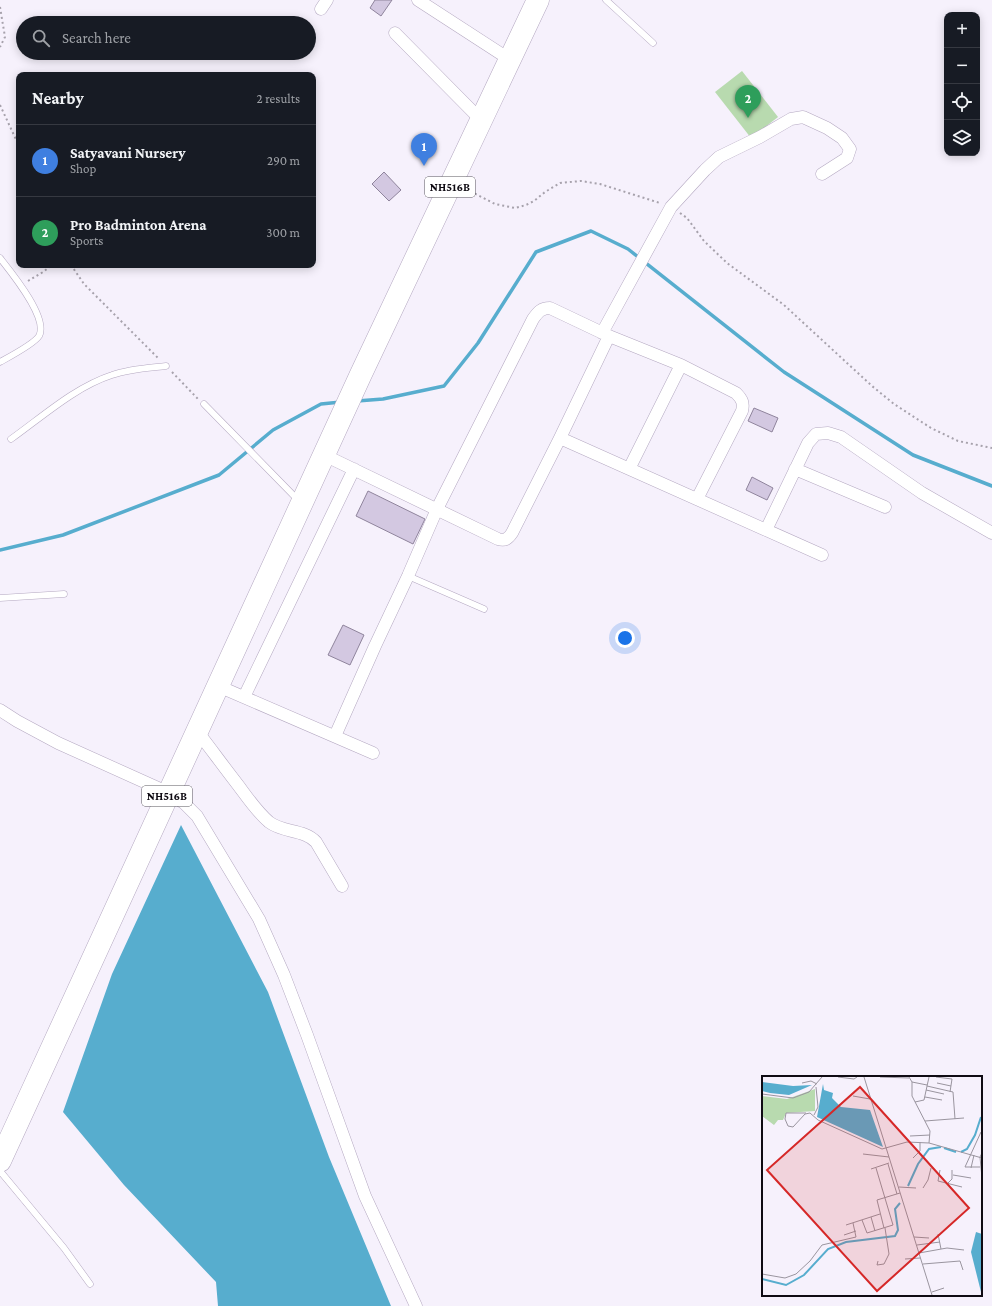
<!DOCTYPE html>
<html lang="en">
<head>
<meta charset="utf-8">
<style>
	:root { --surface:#171b24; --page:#242831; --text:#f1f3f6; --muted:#9ea1a6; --line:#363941; --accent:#1a73e8 }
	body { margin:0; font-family:"Crimson Pro",serif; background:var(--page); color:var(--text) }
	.controls { position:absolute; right:12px; top:12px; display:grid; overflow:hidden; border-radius:8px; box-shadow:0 2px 10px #0003 }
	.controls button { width:36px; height:36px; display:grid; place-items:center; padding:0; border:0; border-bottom:1px solid var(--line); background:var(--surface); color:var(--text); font:20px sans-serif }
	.you { position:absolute; left:625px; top:638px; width:14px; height:14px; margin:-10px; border:3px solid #fff; border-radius:50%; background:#1a73e8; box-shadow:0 0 0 6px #1a73e833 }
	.badge { display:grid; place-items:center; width:26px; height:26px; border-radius:50%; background:var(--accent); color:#fff; font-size:13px; font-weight:700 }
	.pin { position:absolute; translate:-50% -33px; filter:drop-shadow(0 1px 2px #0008) }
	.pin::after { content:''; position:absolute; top:21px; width:14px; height:12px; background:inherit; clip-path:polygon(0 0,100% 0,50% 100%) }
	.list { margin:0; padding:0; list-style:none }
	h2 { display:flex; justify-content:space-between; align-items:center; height:52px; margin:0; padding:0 16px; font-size:17px }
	h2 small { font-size:13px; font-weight:400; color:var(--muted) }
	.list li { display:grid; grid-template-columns:26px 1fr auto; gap:12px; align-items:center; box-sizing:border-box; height:72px; padding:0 16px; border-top:1px solid var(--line) }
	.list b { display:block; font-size:15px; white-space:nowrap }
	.list p { margin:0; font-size:13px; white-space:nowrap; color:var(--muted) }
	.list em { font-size:13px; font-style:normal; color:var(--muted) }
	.icon { flex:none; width:22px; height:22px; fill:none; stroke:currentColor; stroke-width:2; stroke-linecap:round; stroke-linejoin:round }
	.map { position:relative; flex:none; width:992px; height:1306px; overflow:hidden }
	.search { position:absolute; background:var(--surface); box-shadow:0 2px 10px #0003; left:16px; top:16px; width:300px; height:44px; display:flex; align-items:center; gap:10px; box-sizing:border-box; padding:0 14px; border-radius:22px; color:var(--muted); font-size:15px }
	.panel { position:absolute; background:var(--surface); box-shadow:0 2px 10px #0003; left:16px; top:72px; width:300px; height:196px; border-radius:8px }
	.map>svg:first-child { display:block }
</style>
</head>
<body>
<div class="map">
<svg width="992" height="1306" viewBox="0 0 992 1306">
	<rect width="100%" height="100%" fill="#f6f1fc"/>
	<path fill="#b8daaf" d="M742 71 778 117 751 138 715 92Z"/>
	<path fill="#57adce" d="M181 825 268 992 329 1157 391 1306H218L216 1282 124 1185 63 1112 112 974Z"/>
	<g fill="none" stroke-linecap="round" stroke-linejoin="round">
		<path stroke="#57adce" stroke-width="3.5" d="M357 401 383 399 444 386 478 343 536 252 591 231 628 249 784 372 913 455 992 486
			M0 550 63 535 219 475 273 430 321 404 341 402"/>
	</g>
	<path fill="#d3c8e1" stroke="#8f849c" d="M375 0H392L381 16 370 8Z
		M384 172 401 190 389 201 372 184Z
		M754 408 778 418 772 432 748 421Z
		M752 477 773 488 767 500 746 490Z
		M368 491 425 519 413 544 356 516Z
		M343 625 364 635 350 665 328 655Z"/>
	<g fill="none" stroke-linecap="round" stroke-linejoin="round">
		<defs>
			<path id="lane" d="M606 0 653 43
				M0 258C11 272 49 318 39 336 34 344 9 357 0 362
				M204 404 299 501
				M11 439C42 417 75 387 112 375 129 369 148 368 166 366
				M408 576 484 609
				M0 598 64 594
				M0 1171 64 1248 90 1284"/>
			<path id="street" d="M418 0 509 59
				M321 9 327 0
				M395 33 481 120
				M602 333 671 207 705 170 719 157 760 137 791 119 803 117 827 128 842 138 850 149 847 158 822 174
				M560 438 822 555
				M324 455 498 539C505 541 508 539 512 533L560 438 609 336
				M629 469 681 365
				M795 469 885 507
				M766 530 808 443 816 434 828 433 841 437 922 493 992 533
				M218 686 373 753
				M244 697 354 469
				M0 710 17 721 58 743 169 793 184 803 197 816 259 919 284 975 307 1035 365 1196 416 1306
				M197 731C211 749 224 767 238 785 247 797 257 812 269 822 283 833 304 829 316 842L342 886
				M335 736 375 646 408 576 437 509 533 319C538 312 541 308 550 308L609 336 681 365 736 393C742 399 744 403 742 411L697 499"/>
			<path id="highway" d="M0 1161 361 374 538 0"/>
		</defs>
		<use href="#lane" stroke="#b4a8c1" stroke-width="7"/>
		<use href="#street" stroke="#b4a8c1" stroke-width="13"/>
		<use href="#highway" stroke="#b4a8c1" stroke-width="23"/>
		<path stroke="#a7a2ac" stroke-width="2" stroke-dasharray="2 3" stroke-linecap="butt" d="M0 7 5 37 0 47
			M0 105 19 146
			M466 189 495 204 515 208 526 205 534 201 545 192 560 183 581 181 600 184 660 203
			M680 213 687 218 704 241 727 263 784 305 872 386 894 404 931 428 958 441 992 448
			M71 265 84 284 158 358
			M28 281 43 272 52 265
			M172 372 198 399"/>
		<use href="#lane" stroke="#fff" stroke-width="6"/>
		<use href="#street" stroke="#fff" stroke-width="12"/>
		<use href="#highway" stroke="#fff" stroke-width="22"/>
	</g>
	<g text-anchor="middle" stroke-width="3.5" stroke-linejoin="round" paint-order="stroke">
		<g fill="#fff" stroke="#57545a" stroke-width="1">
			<rect x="425" y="177" width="50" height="20" rx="3"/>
			<rect x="142" y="786" width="50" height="20" rx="3"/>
		</g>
		<g font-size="12" font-weight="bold" fill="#0f0b13">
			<text x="450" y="191">NH516B</text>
			<text x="167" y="800">NH516B</text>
		</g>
	</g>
	<g transform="translate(762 1076)">
		<rect width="220" height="220" fill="#f6f1fc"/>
		<path d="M53 13V35L24 37 21 44H16L12 49 0 40V20L25 23Z" fill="#b8daaf"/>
		<path d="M0 6 31 10 50 9 27 19 8 17 0 15ZM61 8 62 14 71 17 70 22 79 31 108 34 121 71 55 41ZM214 156 220 158 219 216 209 176Z" fill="#57adce"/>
		<path fill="none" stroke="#57adce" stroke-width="2" d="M182 72 194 76M199 76 205 73 213 59 219 41M146 110 156 88 167 73 179 71M0 203 24 209 42 199 66 173 84 166 133 160 136 154 133 133 138 127"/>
		<path fill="none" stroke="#9a959f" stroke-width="1" d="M76 1 92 3 95 1M102 1 170 219M118 1 147 2M147 1 150 6V20L168 55 167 67M174 1 190 3 188 16M150 6 165 9M40 7 49 5 55 8M175 7 189 10M165 10 191 16 193 43M164 14 182 18M0 18 31 22 47 16 60 1M91 20 108 23M163 21 180 24M153 26 162 24 167 1M44 37H24L23 43 26 50 31 51 43 38 48 37 56 44 120 73 145 66 167 67 220 82M52 39 56 31 54 11M163 45 202 42M148 60 168 59M220 77 218 81 220 102M101 78 127 81M151 82 158 75V66M126 88 135 118M218 91H203L219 56M209 92 212 79M109 93 127 87M178 94 176 105 200 111M191 99 209 102M185 108 190 103V94M137 111 154 112M161 112 166 104 169 92M109 141 113 155M100 144 105 157 131 149 114 92M84 149 118 138M122 152 115 124 138 117M176 158 179 173M82 159 94 155M152 161 167 162M155 169 178 166M157 177 185 172 202 174M143 183 158 182M116 185 115 189 122 188 127 178 123 152M161 188 198 185 201 194M0 198 23 202 34 198 48 185 60 169 94 161 91 147M170 216 182 212"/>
		<path fill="#d62828" fill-opacity="0.15" stroke="#d62828" stroke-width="2" d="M98 11 207 132 115 215 5 94Z"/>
		<rect width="220" height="220" fill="none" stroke="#0f0b13" stroke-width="2"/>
	</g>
</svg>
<div class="controls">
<button>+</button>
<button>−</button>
<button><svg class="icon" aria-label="locate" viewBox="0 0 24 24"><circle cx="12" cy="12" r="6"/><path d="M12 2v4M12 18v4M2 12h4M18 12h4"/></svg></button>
<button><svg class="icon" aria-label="layers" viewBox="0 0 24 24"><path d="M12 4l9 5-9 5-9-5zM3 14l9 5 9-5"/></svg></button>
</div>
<div class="you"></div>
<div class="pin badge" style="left:424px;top:166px;background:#3f7fe0">1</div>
<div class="pin badge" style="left:748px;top:118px;background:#2e9e5b">2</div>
<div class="search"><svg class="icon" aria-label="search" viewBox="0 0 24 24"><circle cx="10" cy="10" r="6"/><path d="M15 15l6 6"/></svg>Search here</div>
<section class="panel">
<h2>Nearby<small>2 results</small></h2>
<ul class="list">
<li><span class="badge" style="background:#3f7fe0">1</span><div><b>Satyavani Nursery</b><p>Shop</p></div><em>290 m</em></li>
<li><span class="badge" style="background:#2e9e5b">2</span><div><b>Pro Badminton Arena</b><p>Sports</p></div><em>300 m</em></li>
</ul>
</section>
</div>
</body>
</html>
